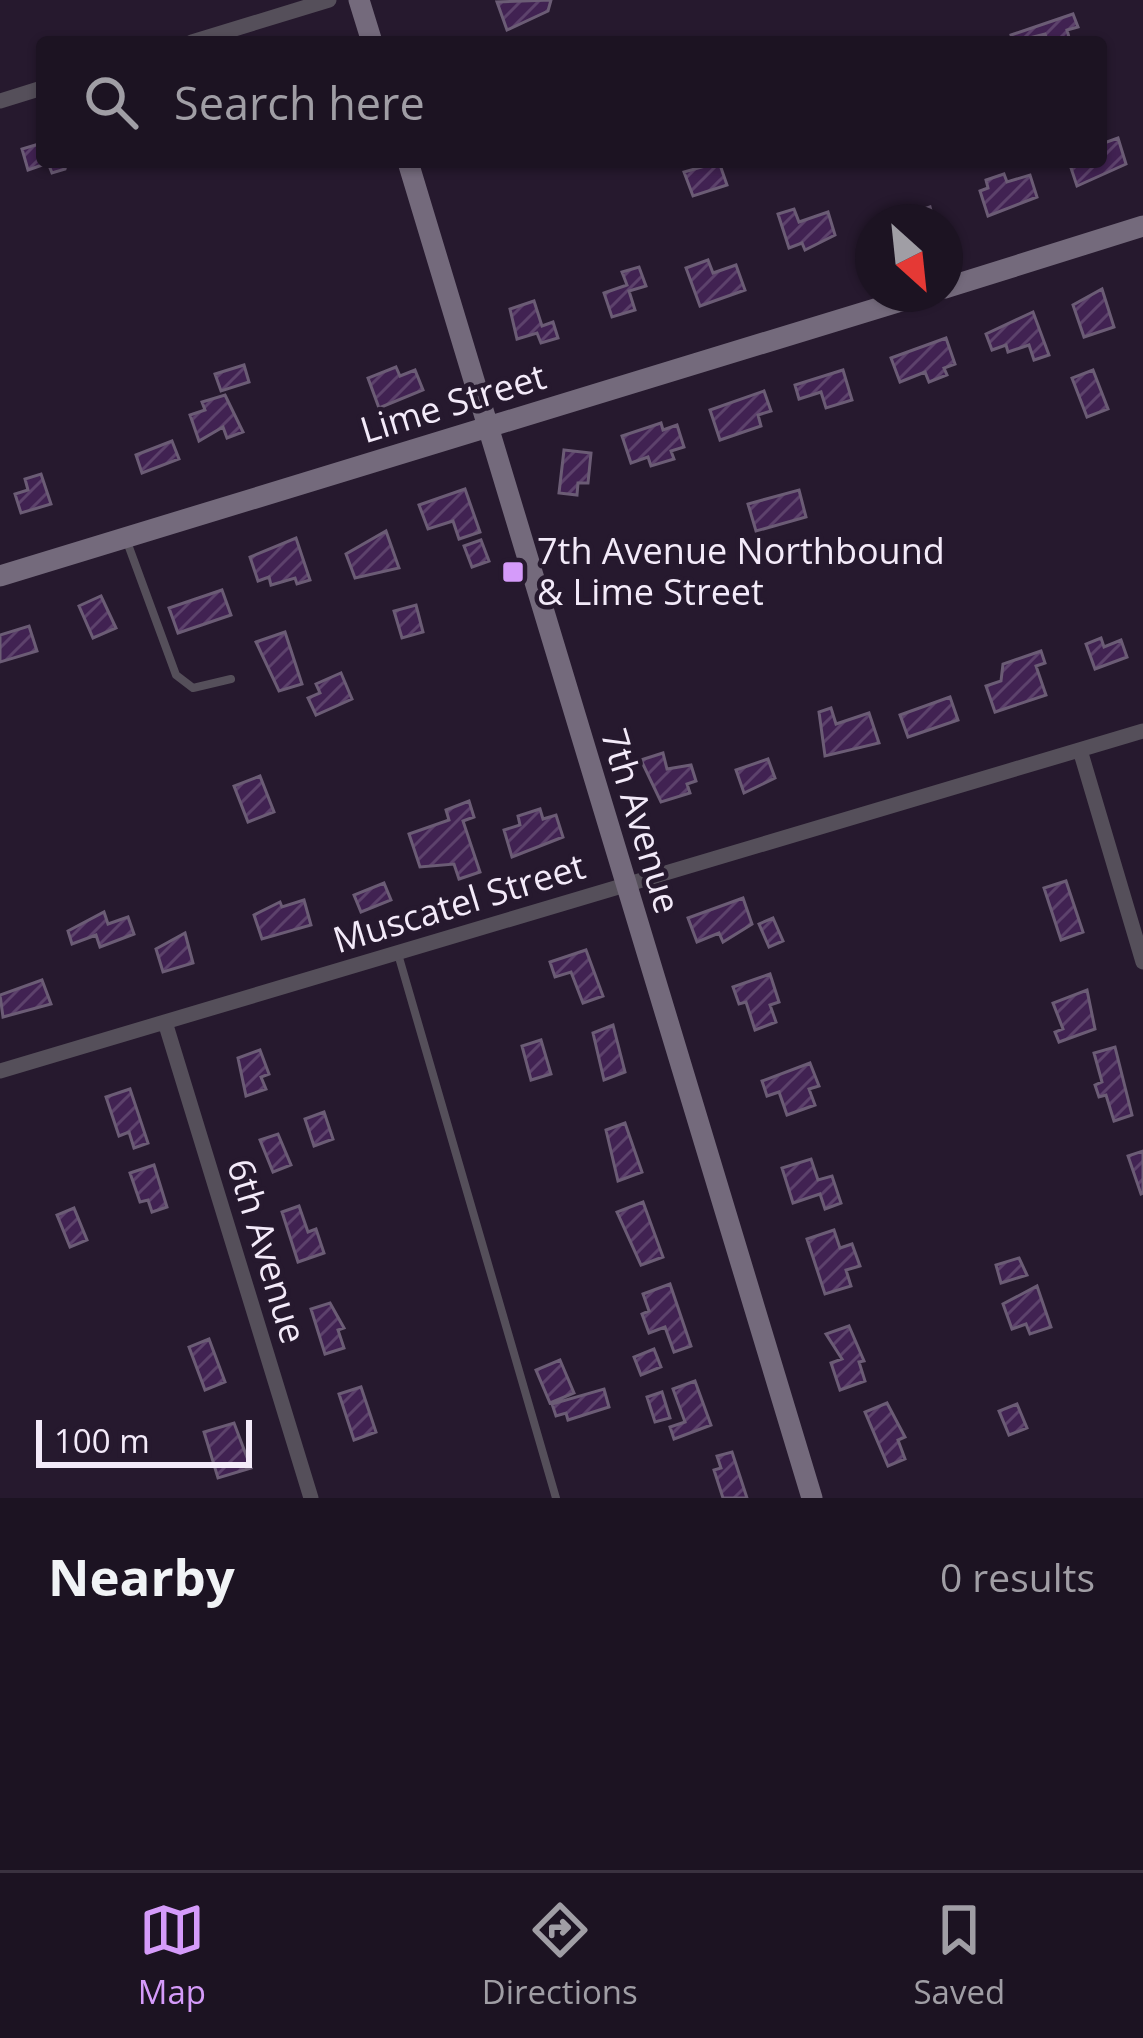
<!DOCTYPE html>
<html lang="en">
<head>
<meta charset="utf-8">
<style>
	:root { --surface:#1c1322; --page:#251c2a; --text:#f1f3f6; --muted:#a09ea5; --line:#3a3240; --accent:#d59bfa }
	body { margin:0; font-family:"Open Sans",sans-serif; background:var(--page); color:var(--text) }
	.compass { position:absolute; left:855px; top:204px; width:108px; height:108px; border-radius:50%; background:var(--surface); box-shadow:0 3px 9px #0004; rotate:153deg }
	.scale { position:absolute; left:36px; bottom:30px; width:216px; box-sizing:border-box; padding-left:12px; border:6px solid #f3eaf9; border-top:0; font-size:33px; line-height:42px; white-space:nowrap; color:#f3eaf9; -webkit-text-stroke:9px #26192e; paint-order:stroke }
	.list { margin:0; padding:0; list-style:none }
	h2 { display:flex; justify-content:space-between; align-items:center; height:156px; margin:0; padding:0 48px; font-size:51px }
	h2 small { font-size:39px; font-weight:400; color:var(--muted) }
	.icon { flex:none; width:66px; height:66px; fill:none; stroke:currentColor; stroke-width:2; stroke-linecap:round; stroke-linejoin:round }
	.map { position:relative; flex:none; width:1143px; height:1498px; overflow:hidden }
	.search { position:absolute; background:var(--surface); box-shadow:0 3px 9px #0004; left:36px; right:36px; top:36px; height:132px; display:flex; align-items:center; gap:30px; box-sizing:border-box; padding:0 42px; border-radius:12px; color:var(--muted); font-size:45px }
	.sheet { height:372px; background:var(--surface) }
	nav { display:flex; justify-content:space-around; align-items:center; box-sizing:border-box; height:168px; border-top:3px solid var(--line); background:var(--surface); font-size:33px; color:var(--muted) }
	nav a { display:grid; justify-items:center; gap:6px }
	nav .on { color:var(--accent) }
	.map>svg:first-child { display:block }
</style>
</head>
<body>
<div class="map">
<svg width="1143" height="1498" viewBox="0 0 1143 1498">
	<defs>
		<pattern id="building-hatch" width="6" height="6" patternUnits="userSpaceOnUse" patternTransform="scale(3)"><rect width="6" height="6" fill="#412252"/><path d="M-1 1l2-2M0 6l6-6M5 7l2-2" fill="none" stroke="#5d426c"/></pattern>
	</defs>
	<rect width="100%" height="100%" fill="#26192e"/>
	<path fill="url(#building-hatch)" stroke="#6b5c75" stroke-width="3" d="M551 0 548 11 507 30 497 2Z
		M1073 14 1078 27 1067 30 1070 41 1048 42 1045 34 1013 42 1011 35Z
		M1118 138 1126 164 1077 186 1069 162H1101V144Z
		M42 143V162H67L65 169 52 173 48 163 28 170 22 149Z
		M719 162 727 185 693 196 684 172Z
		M1004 174 1007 182 1030 175 1037 197 988 216 980 191 988 188 986 180Z
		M930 207 934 222H884Z
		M794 209 799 222 828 212 835 235 805 250 802 243 789 248 778 214Z
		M708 260 713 273 736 265 745 290 700 306 686 268Z
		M639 267 646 286 629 291 635 310 612 317 604 293 627 285 622 272Z
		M1102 289 1114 327 1084 337 1073 305Z
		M534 301 542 326 553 322 558 338 541 343 537 333 517 339 510 309Z
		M1033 312 1049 355 1034 360 1029 345 1008 352 1006 345 992 350 986 334Z
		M946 338 955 364 944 368 947 375 929 382 925 372 900 382 891 358Z
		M244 365 249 382 221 391 215 374Z
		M396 367 400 376 415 370 423 390 379 408 368 378Z
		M843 370 852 400 826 408 821 392 799 399 795 385Z
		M1093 370 1108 409 1087 417 1072 378Z
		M764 391 771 411 758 415 761 426 720 440 710 410Z
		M225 395 243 432 227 438 223 427 199 441 190 415 205 410 202 402Z
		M661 423 663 430 677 425 684 447 671 451 674 459 651 466 648 457 631 463 622 436Z
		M172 441 179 459 142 473 136 455Z
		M564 450 591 453 588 483H578L577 495 559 493Z
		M41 474 51 504 21 513 15 494 28 490 25 479Z
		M465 489 480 532 459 539 453 521 428 529 419 505Z
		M799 490 806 517 756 531 748 504Z
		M386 531 399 568 355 578 346 554Z
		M296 538 310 580 297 584 295 578 271 585 269 577 258 581 250 557Z
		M481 540 489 561 472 567 464 546Z
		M222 590 231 615 178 633 169 608Z
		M101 596 116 628 93 638 79 606Z
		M416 605 423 632 402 638 394 611Z
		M29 626 37 651 0 662V635Z
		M285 632 302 684 279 691 256 642Z
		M1101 638 1104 647 1121 640 1127 657 1095 669 1086 644Z
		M1041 651 1045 663 1036 666 1046 695 995 712 986 686 1001 681 1003 664Z
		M341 673 352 699 316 715 308 698 320 693 316 684Z
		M950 697 958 720 908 737 900 715Z
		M831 708 836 724 869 713 879 743 825 756 819 712Z
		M663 753 667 769 691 765 696 781 687 784 690 793 661 802 641 760Z
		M768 759 775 778 744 793 736 770Z
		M260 776 274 812 248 822 234 786Z
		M469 801 474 817 463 821 480 872 459 879 454 864 420 867 409 834 449 820 446 810Z
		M540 809 543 819 556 815 563 837 512 857 504 830 520 825 518 816Z
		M1066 881 1083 932 1061 940 1044 888Z
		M384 883 391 900 361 912 354 895Z
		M743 898 752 924 723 942 719 933 697 942 688 918Z
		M304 900 311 925 262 939 254 915 280 902 282 907Z
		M104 912 108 924 128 917 134 934 100 947 96 935 72 944 68 931Z
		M773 918 783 941 769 947 759 924Z
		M185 933 193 963 163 972 156 949Z
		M586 950 603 996 583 1003 571 972 555 977 550 962Z
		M770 974 779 1002 770 1005 776 1022 755 1030 746 1002 739 1004 733 987Z
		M42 980 51 1004 3 1017 0 995Z
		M1087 990 1095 1029 1059 1042 1055 1032 1063 1029 1053 1003Z
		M613 1025 625 1072 604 1080 593 1033Z
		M541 1040 551 1074 531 1080 522 1046Z
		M1115 1047 1132 1115 1114 1121 1106 1095 1099 1097 1095 1085 1102 1082 1094 1053Z
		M260 1050 269 1074 261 1077 266 1089 246 1096 238 1058Z
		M810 1063 819 1086 809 1089 815 1105 787 1115 779 1092 767 1096 762 1081Z
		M130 1089 148 1143 134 1148 129 1132 119 1136 106 1097Z
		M324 1112 333 1139 314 1146 305 1119Z
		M625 1123 642 1172 618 1181 606 1130Z
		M278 1134 291 1165 273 1172 260 1140Z
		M1143 1151V1193L1141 1194 1128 1156Z
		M811 1159 818 1180 832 1176 841 1203 825 1209 820 1194 793 1203 782 1168Z
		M154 1165 167 1207 152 1212 148 1200 140 1202 130 1173Z
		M643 1202 663 1257 641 1265 617 1212Z
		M299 1206 308 1232 316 1229 324 1253 298 1262 282 1212Z
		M74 1208 87 1240 70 1247 57 1215Z
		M834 1230 840 1248 852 1244 860 1266 846 1270 851 1286 825 1294 807 1239Z
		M1019 1258 1027 1275 1001 1283 996 1265Z
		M670 1284 691 1346 674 1352 665 1327 649 1333 642 1314 649 1311 643 1294Z
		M1037 1286 1051 1327 1030 1334 1026 1324 1012 1329 1003 1304Z
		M330 1303 344 1328 338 1330 344 1348 325 1354 311 1309Z
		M849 1326 864 1361 859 1362 865 1381 840 1390 831 1363 842 1359 826 1334Z
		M209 1339 225 1382 205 1390 189 1347Z
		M654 1349 661 1367 641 1375 634 1357Z
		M560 1360 574 1393 550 1403 536 1370Z
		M695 1381 711 1425 674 1439 670 1427 685 1422 673 1389Z
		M361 1387 376 1432 354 1440 339 1394Z
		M604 1389 609 1407 568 1420 566 1413 556 1416 552 1404Z
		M662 1392 670 1418 655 1422 647 1397Z
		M887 1403 905 1437 898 1440 905 1459 888 1466 865 1412Z
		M1017 1404 1027 1428 1009 1435 999 1411Z
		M234 1423 251 1468 218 1478 204 1432Z
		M732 1452 747 1498H723L714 1470 721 1468 717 1456Z"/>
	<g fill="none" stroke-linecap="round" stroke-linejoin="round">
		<path stroke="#554f5a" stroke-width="8" d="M126 539 176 675 193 688 231 679
			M398 954 556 1498"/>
		<path stroke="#554f5a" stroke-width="15" d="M192 42 329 0
			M0 101 42 88
			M1080 750 1143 962
			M165 1022 311 1498
			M0 1071 1143 731"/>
		<path stroke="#746a7c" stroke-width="21" d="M359 0 372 42
			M408 162 812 1498
			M945 288 1143 226
			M0 576 924 294"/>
	</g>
	<rect fill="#d59bfa" stroke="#26192e" stroke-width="4.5" x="501" y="560" width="24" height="24" rx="6"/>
	<g text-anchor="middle" stroke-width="9" stroke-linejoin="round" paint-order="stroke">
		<g font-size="36" fill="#f3eaf9" stroke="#26192e">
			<text transform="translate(453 403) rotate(-17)" y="13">Lime Street</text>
			<text transform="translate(641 821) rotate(73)" y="13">7th Avenue</text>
			<text transform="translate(459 903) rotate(-17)" y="13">Muscatel Street</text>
			<text transform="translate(267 1251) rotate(73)" y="13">6th Avenue</text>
		</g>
		<g font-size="36" fill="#f3eaf9" stroke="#26192e" text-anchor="start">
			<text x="537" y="564">7th Avenue Northbound<tspan x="537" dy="41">&amp; Lime Street</tspan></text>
		</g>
	</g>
</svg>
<svg class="compass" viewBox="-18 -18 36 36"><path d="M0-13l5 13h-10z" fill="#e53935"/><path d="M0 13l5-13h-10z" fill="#a09ea5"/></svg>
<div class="scale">100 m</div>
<div class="search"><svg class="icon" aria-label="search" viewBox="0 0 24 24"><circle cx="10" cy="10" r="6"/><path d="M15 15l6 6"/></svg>Search here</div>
</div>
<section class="sheet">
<h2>Nearby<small>0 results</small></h2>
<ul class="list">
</ul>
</section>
<nav>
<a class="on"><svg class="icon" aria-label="map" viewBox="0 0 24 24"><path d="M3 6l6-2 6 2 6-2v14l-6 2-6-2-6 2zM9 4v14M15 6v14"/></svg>Map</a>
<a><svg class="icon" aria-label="directions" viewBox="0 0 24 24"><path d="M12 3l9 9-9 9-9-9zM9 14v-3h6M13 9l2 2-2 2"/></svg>Directions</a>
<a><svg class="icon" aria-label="saved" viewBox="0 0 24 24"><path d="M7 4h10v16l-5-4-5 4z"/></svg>Saved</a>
</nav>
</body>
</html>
